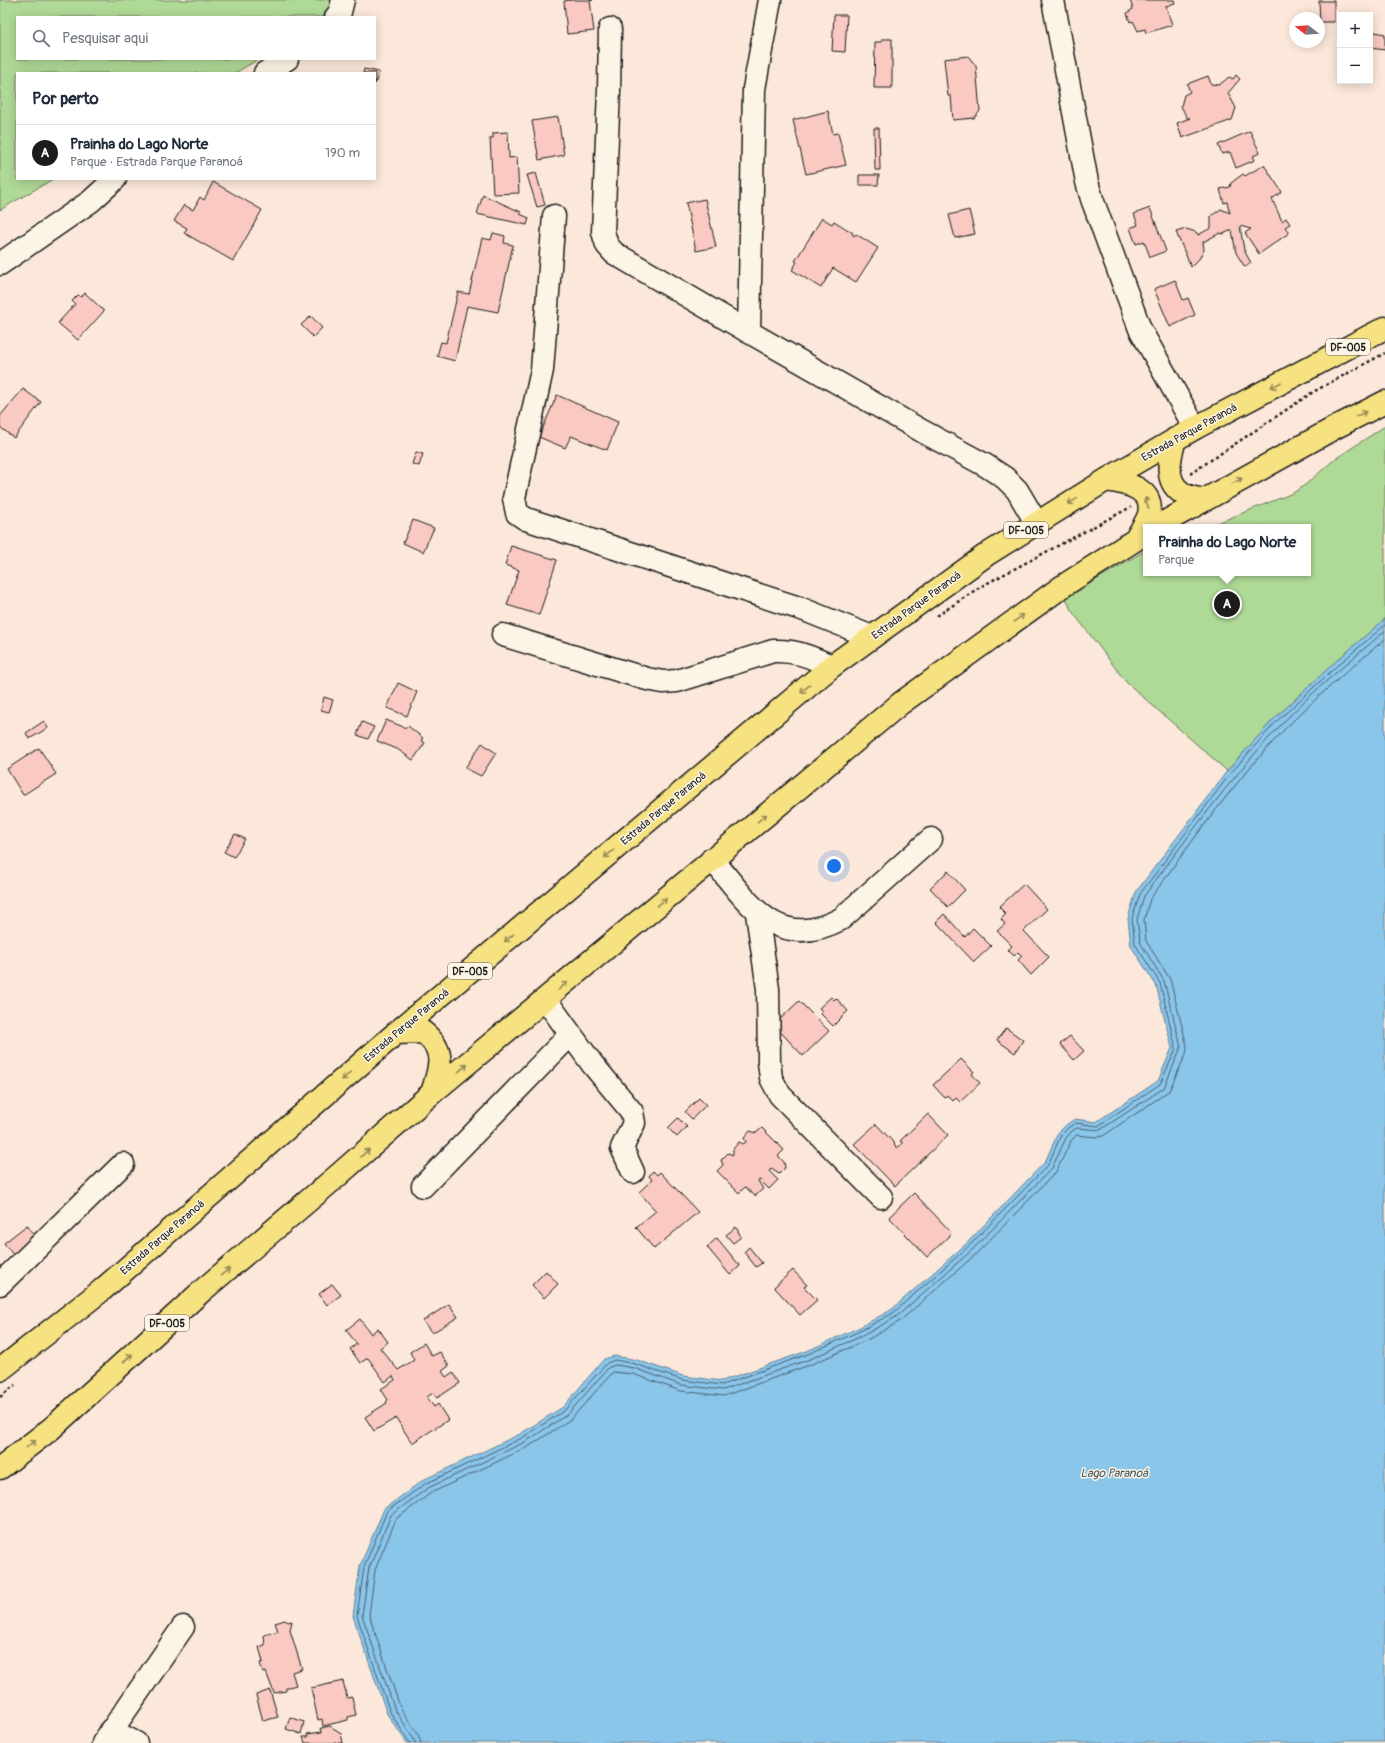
<!DOCTYPE html>
<html lang="pt">
<head>
<meta charset="utf-8">
<style>
	:root { --surface:#fff; --page:#f2f2f3; --text:#1f2937; --muted:#747a83; --line:#e0e1e3; --accent:#1c1c1c }
	body { margin:0; font-family:Pangolin,sans-serif; background:var(--page); color:var(--text) }
	.controls { position:absolute; right:12px; top:12px; display:grid; overflow:hidden; border-radius:0px; box-shadow:0 2px 10px #0003 }
	.controls button { width:36px; height:36px; display:grid; place-items:center; padding:0; border:0; border-bottom:1px solid var(--line); background:var(--surface); color:var(--text); font:20px sans-serif }
	.compass { position:absolute; left:1289px; top:12px; width:36px; height:36px; border-radius:50%; background:var(--surface); box-shadow:0 2px 10px #0003; rotate:287deg }
	.you { position:absolute; left:834px; top:866px; width:14px; height:14px; margin:-10px; border:3px solid #fff; border-radius:50%; background:#1a73e8; box-shadow:0 0 0 6px #1a73e833 }
	.badge { display:grid; place-items:center; width:26px; height:26px; border-radius:50%; background:var(--accent); color:#fff; font-size:13px; font-weight:700 }
	.pin { position:absolute; translate:-50% -50%; border:2px solid #fff; box-shadow:0 1px 4px #0006 }
	.popup { position:absolute; left:1143px; top:524px; width:168px; height:52px; box-sizing:border-box; display:grid; place-content:center; border-radius:0px; background:var(--surface); filter:drop-shadow(0 1px 3px #0005); font-size:13px; white-space:nowrap; color:var(--muted) }
	.popup b { font-size:15px; color:var(--text) }
	.popup::after { content:''; position:absolute; left:50%; top:100%; margin-left:-8px; border:8px solid transparent; border-top-color:var(--surface) }
	.list { margin:0; padding:0; list-style:none }
	h2 { display:flex; justify-content:space-between; align-items:center; height:52px; margin:0; padding:0 16px; font-size:17px }
	h2 small { font-size:13px; font-weight:400; color:var(--muted) }
	.list li { display:grid; grid-template-columns:26px 1fr auto; gap:12px; align-items:center; box-sizing:border-box; height:56px; padding:0 16px; border-top:1px solid var(--line) }
	.list b { display:block; font-size:15px; white-space:nowrap }
	.list p { margin:0; font-size:13px; white-space:nowrap; color:var(--muted) }
	.list em { font-size:13px; font-style:normal; color:var(--muted) }
	.icon { flex:none; width:22px; height:22px; fill:none; stroke:currentColor; stroke-width:2; stroke-linecap:round; stroke-linejoin:round }
	.map { position:relative; flex:none; width:1385px; height:1743px; overflow:hidden }
	.search { position:absolute; background:var(--surface); box-shadow:0 2px 10px #0003; left:16px; top:16px; width:360px; height:44px; display:flex; align-items:center; gap:10px; box-sizing:border-box; padding:0 14px; border-radius:0px; color:var(--muted); font-size:15px }
	.panel { position:absolute; background:var(--surface); box-shadow:0 2px 10px #0003; left:16px; top:72px; width:360px; height:108px; border-radius:0px }
	.map>svg:first-child { display:block }
</style>
</head>
<body>
<div class="map">
<svg width="1385" height="1743" viewBox="0 0 1385 1743">
	<rect width="100%" height="100%" fill="#fbe8da"/>
	<filter id="ink" filterUnits="userSpaceOnUse"><feTurbulence type="fractalNoise" baseFrequency=".025" numOctaves="2"/><feDisplacementMap in="SourceGraphic" scale="8" xChannelSelector="R" yChannelSelector="G"/><feConvolveMatrix kernelMatrix="1 2 1 2 8 2 1 2 1" color-interpolation-filters="sRGB"/></filter>
	<g filter="url(#ink)">
		<path fill="#afd996" stroke="#667a59" d="M0 0H341L331 17H17V59H259L235 73H17V179H53L0 210Z
			M1385 426V619L1335 662 1273 720 1227 771 1126 682 1071 610 1066 598 1146 550V573H1308V527H1207L1293 493 1305 485 1335 459Z"/>
		<path fill="#8ac5ea" stroke="#5e8198" d="M1385 619V1743H407L387 1714 353 1616 360 1566 384 1509 423 1480 520 1434 563 1407 604 1359 615 1356 637 1360 683 1376 722 1381 807 1351 860 1327 891 1310 966 1244 1045 1162 1058 1133 1067 1124 1075 1119 1096 1122 1158 1081 1172 1048 1156 985 1131 946 1128 918 1136 892 1227 771 1273 720 1335 662Z"/>
		<g fill="none" stroke-linecap="round" stroke-linejoin="round">
			<path stroke="#48606e" stroke-width="1" d="M410 1743 390 1712 357 1616 364 1567 387 1511 425 1484 522 1438 565 1410 607 1363 615 1360 635 1364 682 1380 722 1385 808 1354 862 1330 893 1313 969 1246 1048 1165 1061 1135 1069 1127 1076 1123 1098 1126 1160 1084 1176 1049 1160 983 1135 944 1132 919 1140 894 1230 774 1276 722 1338 665 1385 625
				M415 1743 413 1737 395 1710 362 1615 369 1568 391 1515 428 1488 525 1442 568 1414 609 1367 616 1365 634 1368 681 1385 723 1390 810 1359 864 1335 896 1317 972 1250 1052 1168 1066 1138 1073 1130 1077 1128 1100 1130 1164 1088 1181 1047 1164 981 1140 942 1137 919 1144 896C1187 838 1229 780 1279 727 1311 692 1349 662 1385 631
				M421 1743 418 1734 400 1707 369 1615 375 1570 396 1519 431 1493 528 1447 571 1419 613 1372 633 1374 681 1391 724 1396 812 1364 867 1340 900 1321 976 1254 1056 1172 1071 1141 1076 1135 1095 1137 1103 1136 1169 1091 1186 1054 1187 1046 1170 979 1146 941 1144 920 1150 899C1192 841 1234 782 1284 730 1315 698 1351 668 1385 639"/>
		</g>
		<path fill="#f9c9c2" stroke="#1c1c1c" d="M572 0H593L590 1 594 31 567 34 564 1Z
			M1130 0H1174L1175 3 1166 6 1172 25 1146 33 1145 29 1138 31 1133 21 1130 22 1127 13 1133 9Z
			M1319 1H1334V22H1320Z
			M834 15H847L845 52 832 51Z
			M1370 31 1385 34V50L1370 48Z
			M882 39H892V88H874L875 42H882Z
			M968 56 976 66 980 111 974 118 953 120 951 96H948L944 59Z
			M364 69 379 72 377 82 375 81V84V73H363Z
			M1236 75 1240 79 1228 93 1236 108 1232 120 1182 138 1177 123 1190 118H1187L1181 106 1184 95 1190 92 1187 84 1208 76 1211 84 1219 85 1229 77 1233 79Z
			M828 111 833 134 838 133 846 165 806 174 793 120Z
			M558 117 564 155 539 160 532 121Z
			M874 128H879L880 170H875Z
			M1250 131 1260 153 1253 156 1255 160 1236 168 1230 152 1222 154 1218 145Z
			M508 132 509 158 517 157 519 193 493 194 490 138H493V133Z
			M1264 165 1282 192 1272 199 1282 221 1286 218 1290 224 1285 227 1289 233 1259 254 1245 233 1251 229 1240 226 1244 250 1251 263 1245 267 1236 253 1232 230 1223 234 1220 233 1203 242 1204 250 1199 259 1191 267 1176 232 1186 229 1196 232 1198 235 1211 228V216L1221 209 1230 213 1227 202 1224 203 1220 189 1230 187 1231 183 1243 174 1245 176Z
			M536 173 545 205 537 207 527 175Z
			M859 175H879L878 185H859Z
			M213 182 262 210 233 261 184 233 187 228 174 221 184 205 193 210 200 197 204 200Z
			M483 195 521 212 520 214 529 218 527 225 477 214Z
			M705 199 716 247 696 251 686 203Z
			M1150 208 1166 251 1150 257 1144 241 1136 244 1130 228 1138 225 1134 214Z
			M969 210 975 234 955 238 949 215Z
			M822 218 832 224 834 221 853 233 852 234 854 236 856 234 878 248 856 282 833 268 821 288 792 270 797 262 795 261Z
			M493 233 505 236 504 243 513 245 498 312 467 306 455 361 437 356 441 342 446 343 458 292 469 294 482 238 491 240Z
			M1175 280 1183 300 1188 298 1195 315 1170 327 1154 289Z
			M85 293 104 311 78 340 58 323 75 304 72 301 78 295 81 297Z
			M311 316 322 328 313 337 301 325Z
			M23 389 41 402 14 438 0 427V416Z
			M557 395 618 422 607 450 571 436 565 448 539 437Z
			M416 452 423 454 419 466 412 464Z
			M413 520 434 528 423 552 403 543Z
			M511 546 557 560 539 615 507 605 519 570 505 565Z
			M398 683 417 692 407 716 387 708Z
			M324 697 333 700 329 712 321 710Z
			M386 720 406 728 408 726 423 738 421 740 425 743 413 760 397 749 377 741Z
			M44 721 48 728 29 739 26 733Z
			M362 722 374 727 368 739 357 735Z
			M482 743 496 753 481 776 465 768Z
			M39 748 56 774 23 795 7 769Z
			M235 834 245 839 234 857 224 852Z
			M948 871 965 890 948 907 930 888Z
			M1024 884 1047 909 1024 931 1049 957 1031 975 1018 960 1022 956 1018 952 1014 956 1008 950 1012 946 997 931 1005 924 1001 919 1006 914 999 907Z
			M944 914 965 937 973 928 991 946 974 962 936 922Z
			M831 997 834 1000 836 998 848 1011 833 1026 820 1013 822 1011 819 1008Z
			M799 1001 829 1031 803 1056 774 1025Z
			M1006 1028 1023 1040 1015 1053 997 1040Z
			M1070 1036 1084 1051 1074 1060 1060 1044Z
			M961 1059 974 1072 972 1074 980 1083 960 1102 956 1098 953 1101 947 1095 945 1098 933 1085Z
			M699 1098 706 1105 692 1119 685 1112Z
			M928 1114 948 1135 895 1186 854 1144 876 1124 895 1144 894 1145 897 1148 903 1143 900 1141Z
			M678 1118 687 1127 677 1137 668 1128Z
			M762 1128 784 1150 778 1156 784 1162 785 1168 779 1174 771 1169 769 1171 778 1180 769 1189 760 1180 758 1181 763 1189 755 1196 745 1187 739 1193 717 1171 723 1165 721 1160 728 1153 733 1155V1149L739 1142 743 1144 746 1142 744 1138 750 1131 756 1133Z
			M653 1171 657 1175 660 1172 698 1212 654 1249 636 1227 656 1211 639 1192 652 1180 649 1176Z
			M914 1193 952 1233 927 1257 889 1217Z
			M27 1225 39 1243 17 1260 4 1243Z
			M736 1227 741 1237 733 1243 726 1235Z
			M717 1238 740 1266 730 1275 707 1247Z
			M749 1247 762 1263 756 1267 744 1252Z
			M793 1270 807 1285 804 1287 817 1300 800 1315 774 1287Z
			M546 1271 558 1284 544 1298 532 1285Z
			M332 1284 341 1295 327 1305 319 1294Z
			M449 1304 458 1317 432 1333 423 1321Z
			M360 1319 371 1334 378 1328 388 1342 380 1348 398 1370 414 1360 410 1352 424 1343 432 1356 440 1352 449 1366 442 1371 446 1377 453 1372 460 1383 437 1398 433 1393 427 1397 434 1407 438 1404 448 1420 412 1443 396 1418 374 1431 365 1417 387 1403 386 1402 388 1400 381 1389 395 1380 393 1376 385 1382 368 1358 360 1363 350 1349 357 1344 346 1330Z
			M285 1620 288 1622 292 1621 290 1630 302 1669 292 1672 296 1685 286 1688V1691L274 1693 266 1672 263 1673 260 1663 263 1662 259 1647 265 1645 264 1635 278 1631 275 1623Z
			M343 1681 347 1698 352 1697 356 1715 348 1717V1720L323 1726 322 1719 318 1720 311 1688Z
			M270 1690 278 1717 263 1721 256 1695Z
			M290 1717 304 1722 301 1734 286 1729Z
			M330 1726 341 1733 343 1743H305L303 1737H308L307 1734 322 1732 321 1728Z"/>
		<g fill="none" stroke-linecap="round" stroke-linejoin="round">
			<defs>
				<path id="minor" d="M770 0 754 89 749 332 922 431 985 465 1005 478 1017 490 1037 524
					M1053 0 1087 182 1092 199 1140 329 1195 428
					M336 17 340 12 343 0
					M610 29 609 91 603 232 607 245 614 253 749 332
					M265 73 287 59
					M554 216 542 370 514 498 517 513 526 519 802 609 872 637
					M0 264 91 201 115 179
					M503 635 647 679 663 682 677 681 773 651C797 650 810 657 832 666
					M712 859C749 903 776 953 841 919L931 839
					M757 913 768 989 769 1062 771 1078 780 1095 881 1197
					M546 1000 593 1065 632 1112 634 1123 622 1148 633 1172
					M423 1186 570 1035
					M0 1284 123 1164
					M111 1730 136 1743
					M103 1743 183 1627"/>
				<path id="major" d="M1175 439C1170 457 1163 480 1182 493 1187 497 1196 498 1203 500
					M1106 480C1123 482 1155 488 1149 514 1147 522 1140 531 1136 539
					M1156 527 1338 426 1385 402
					M396 1033 423 1032C447 1051 440 1067 432 1093
					M0 1370 102 1290 396 1033 832 666 986 555 1106 480 1195 428 1385 328
					M0 1468 52 1428 203 1290 335 1178 432 1093 901 703 1063 586 1146 533"/>
			</defs>
			<use href="#minor" stroke="#1c1c1c" stroke-width="25"/>
			<use href="#major" stroke="#1c1c1c" stroke-width="25"/>
			<path stroke="#1c1c1c" stroke-width="2.5" stroke-dasharray="3 3" stroke-linecap="butt" d="M1190 474 1313 392 1385 353
				M937 616 980 587 1131 507
				M0 1397 15 1385"/>
			<use href="#minor" stroke="#fcf5e5" stroke-width="22"/>
			<use href="#major" stroke="#f7e281" stroke-width="22"/>
		</g>
		<defs><path id="oneway-shaft" d="M-6 0H5M1.5-3L5.5 0L1.5 3" fill="none" stroke-width="1.6" stroke-linecap="round" stroke-linejoin="round"/></defs>
		<g stroke="#948954">
			<use href="#oneway-shaft" transform="translate(1276 385) rotate(152)"/>
			<use href="#oneway-shaft" transform="translate(1361 414) rotate(-27)"/>
			<use href="#oneway-shaft" transform="translate(1237 481) rotate(-29)"/>
			<use href="#oneway-shaft" transform="translate(1073 501) rotate(148)"/>
			<use href="#oneway-shaft" transform="translate(1147 503) rotate(-106)"/>
			<use href="#oneway-shaft" transform="translate(1019 618) rotate(-36)"/>
			<use href="#oneway-shaft" transform="translate(805 689) rotate(140)"/>
			<use href="#oneway-shaft" transform="translate(762 818) rotate(-40)"/>
			<use href="#oneway-shaft" transform="translate(609 854) rotate(140)"/>
			<use href="#oneway-shaft" transform="translate(662 902) rotate(-40)"/>
			<use href="#oneway-shaft" transform="translate(509 938) rotate(140)"/>
			<use href="#oneway-shaft" transform="translate(563 986) rotate(-40)"/>
			<use href="#oneway-shaft" transform="translate(463 1068) rotate(-40)"/>
			<use href="#oneway-shaft" transform="translate(346 1076) rotate(139)"/>
			<use href="#oneway-shaft" transform="translate(365 1153) rotate(-41)"/>
			<use href="#oneway-shaft" transform="translate(225 1272) rotate(-40)"/>
			<use href="#oneway-shaft" transform="translate(128 1358) rotate(-42)"/>
			<use href="#oneway-shaft" transform="translate(31 1444) rotate(-38)"/>
		</g>
	</g>
	<g text-anchor="middle" stroke-width="3" stroke-linejoin="round" paint-order="stroke">
		<g fill="#fcf5e5" stroke="#5f5d58" stroke-width="1">
			<rect x="1326" y="339" width="44" height="16" rx="3"/>
			<rect x="1004" y="522" width="44" height="16" rx="3"/>
			<rect x="448" y="963" width="44" height="16" rx="3"/>
			<rect x="145" y="1315" width="44" height="16" rx="3"/>
		</g>
		<g font-size="10" font-weight="bold" fill="#1c1c1c">
			<text x="1348" y="351">DF-005</text>
			<text x="1026" y="534">DF-005</text>
			<text x="470" y="975">DF-005</text>
			<text x="167" y="1327">DF-005</text>
		</g>
		<g font-size="11" fill="#1c1c1c" stroke="#fcf5e5">
			<text transform="translate(1189 432) rotate(-29)" y="4">Estrada Parque Paranoá</text>
			<text transform="translate(916 605) rotate(-36)" y="4">Estrada Parque Paranoá</text>
			<text transform="translate(663 808) rotate(-40)" y="4">Estrada Parque Paranoá</text>
			<text transform="translate(406 1025) rotate(-40)" y="4">Estrada Parque Paranoá</text>
			<text transform="translate(162 1237) rotate(-41)" y="4">Estrada Parque Paranoá</text>
		</g>
		<g font-size="12" font-style="italic" fill="#425764" stroke="#fcf5e5">
			<text x="1114" y="1477">Lago Paranoá</text>
		</g>
	</g>
</svg>
<div class="controls">
<button>+</button>
<button>−</button>
</div>
<svg class="compass" viewBox="-18 -18 36 36"><path d="M0-13l5 13h-10z" fill="#e53935"/><path d="M0 13l5-13h-10z" fill="#747a83"/></svg>
<div class="you"></div>
<div class="pin badge" style="left:1227px;top:604px">A</div>
<div class="popup"><b>Prainha do Lago Norte</b>Parque</div>
<div class="search"><svg class="icon" aria-label="search" viewBox="0 0 24 24"><circle cx="10" cy="10" r="6"/><path d="M15 15l6 6"/></svg>Pesquisar aqui</div>
<section class="panel">
<h2>Por perto<small></small></h2>
<ul class="list">
<li><span class="badge">A</span><div><b>Prainha do Lago Norte</b><p>Parque · Estrada Parque Paranoá</p></div><em>190 m</em></li>
</ul>
</section>
</div>
</body>
</html>
